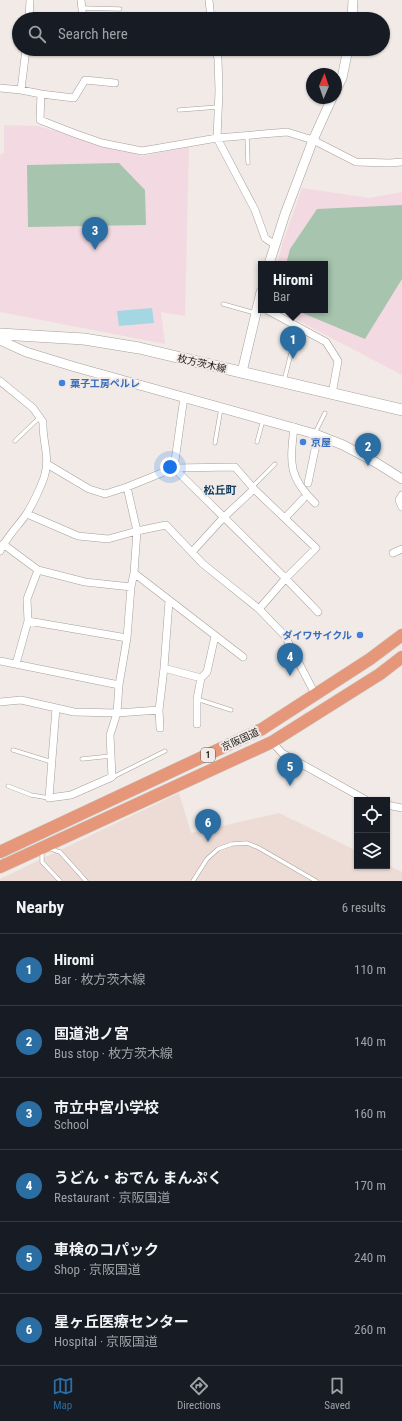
<!DOCTYPE html>
<html lang="en">
<head>
<meta charset="utf-8">
<style>
	:root { --surface:#171b24; --page:#20242c; --text:#f1f3f6; --muted:#9ea1a6; --line:#363941; --accent:#2b6ea3 }
	body { margin:0; font-family:"Roboto Condensed","Noto Sans JP",sans-serif; background:var(--page); color:var(--text) }
	.controls { position:absolute; right:12px; bottom:12px; display:grid; overflow:hidden; border-radius:0px; box-shadow:0 1px 3px #0004 }
	.controls button { width:36px; height:36px; display:grid; place-items:center; padding:0; border:0; border-bottom:1px solid var(--line); background:var(--surface); color:var(--text); font:20px sans-serif }
	.compass { position:absolute; left:306px; top:68px; width:36px; height:36px; border-radius:50%; background:var(--surface); box-shadow:0 1px 3px #0004; rotate:2deg }
	.you { position:absolute; left:170px; top:467px; width:14px; height:14px; margin:-10px; border:3px solid #fff; border-radius:50%; background:#1a73e8; box-shadow:0 0 0 6px #1a73e833 }
	.badge { display:grid; place-items:center; width:26px; height:26px; border-radius:50%; background:var(--accent); color:#fff; font-size:13px; font-weight:700 }
	.pin { position:absolute; translate:-50% -33px; filter:drop-shadow(0 1px 2px #0008) }
	.pin::after { content:''; position:absolute; top:21px; width:14px; height:12px; background:inherit; clip-path:polygon(0 0,100% 0,50% 100%) }
	.popup { position:absolute; left:258px; top:261px; width:70px; height:52px; box-sizing:border-box; display:grid; place-content:center; border-radius:0px; background:var(--surface); filter:drop-shadow(0 1px 3px #0005); font-size:13px; white-space:nowrap; color:var(--muted) }
	.popup b { font-size:15px; color:var(--text) }
	.popup::after { content:''; position:absolute; left:50%; top:100%; margin-left:-8px; border:8px solid transparent; border-top-color:var(--surface) }
	.list { margin:0; padding:0; list-style:none }
	h2 { display:flex; justify-content:space-between; align-items:center; height:52px; margin:0; padding:0 16px; font-size:17px }
	h2 small { font-size:13px; font-weight:400; color:var(--muted) }
	.list li { display:grid; grid-template-columns:26px 1fr auto; gap:12px; align-items:center; box-sizing:border-box; height:72px; padding:0 16px; border-top:1px solid var(--line) }
	.list b { display:block; font-size:15px; white-space:nowrap }
	.list p { margin:0; font-size:13px; white-space:nowrap; color:var(--muted) }
	.list em { font-size:13px; font-style:normal; color:var(--muted) }
	.icon { flex:none; width:22px; height:22px; fill:none; stroke:currentColor; stroke-width:2; stroke-linecap:round; stroke-linejoin:round }
	.map { position:relative; flex:none; width:402px; height:881px; overflow:hidden }
	.search { position:absolute; background:var(--surface); box-shadow:0 1px 3px #0004; left:12px; right:12px; top:12px; height:44px; display:flex; align-items:center; gap:10px; box-sizing:border-box; padding:0 14px; border-radius:22px; color:var(--muted); font-size:15px }
	.sheet { height:484px; background:var(--surface) }
	nav { display:flex; justify-content:space-around; align-items:center; box-sizing:border-box; height:56px; border-top:1px solid var(--line); background:var(--surface); font-size:11px; color:var(--muted) }
	nav a { display:grid; justify-items:center; gap:2px }
	nav .on { color:var(--accent) }
	.map>svg:first-child { display:block }
</style>
</head>
<body>
<div class="map">
<svg width="402" height="881" viewBox="0 0 402 881">
	<rect width="100%" height="100%" fill="#f1eae6"/>
	<path fill="#ecdcd5" d="M179 793 191 833 279 813 357 851V866H387V865L402 872V881H0V879Z"/>
	<path fill="#f3dae2" d="M4 125 38 126 143 156 189 147 185 316 161 312 165 344 0 312V155L4 153Z
		M302 188 369 198 402 192V375L278 310H325V264H277L283 242Z"/>
	<path fill="#a6c4ae" d="M119 163 145 190 146 225 28 227 27 165Z
		M402 205V279L365 339 295 310H325V264H286L290 249 317 209Z"/>
	<path fill="#a4d7e2" d="M152 308 154 323 119 326 117 311Z"/>
	<g fill="none" stroke-linecap="round" stroke-linejoin="round">
		<defs>
			<path id="service" d="M82 8 120 9
				M179 110 218 107
				M247 136 248 163
				M223 304 255 313
				M284 381 292 349
				M315 433 325 413
				M15 441 40 417
				M257 442 263 420
				M215 443 221 408
				M252 487 275 464
				M197 699 231 710
				M13 750 52 762
				M82 759 111 756
				M113 777 165 751
				M8 786 31 795 49 798
				M48 848 60 852 86 881
				M42 851V862L60 881
				M193 881 207 859 218 849 232 844 247 843 259 848 316 881"/>
			<path id="minor" d="M81 0 83 19
				M209 0 211 19
				M29 19 30 0
				M216 49 218 59 219 91 217 138 255 210 265 238 275 245
				M0 88 21 90 41 94 40 120 76 134 102 143 142 151 217 138 287 132 313 140 356 162 390 163 402 162
				M21 90 26 49
				M41 94 74 98 85 80 115 83
				M267 310 326 342 338 361 332 394
				M0 381 33 408 43 422C42 439 50 457 45 474 43 483 31 508 25 516 17 527 6 538 0 551
				M294 427C290 463 288 477 315 503
				M47 464 89 489 105 494 127 487 174 468 235 467 254 489 316 548 286 578 259 609
				M174 468C222 516 272 563 318 612
				M174 468 184 397
				M308 483 318 435
				M127 487 137 531 134 573 243 657
				M402 495 399 500 402 507
				M27 514 78 536 108 539 137 531 166 525 203 564 259 609 285 636 315 694
				M285 518 303 499
				M3 544 38 570 85 582 131 587
				M192 552 223 518 254 489
				M393 553 402 549
				M134 573 131 587 127 638 119 685 117 713 159 710
				M28 621 127 638
				M0 661 119 685
				M16 664 28 621 27 599 38 570
				M164 668 201 678
				M0 702 21 700 74 712 117 713 110 735 112 777 71 795 49 798 56 708
				M197 724V699L201 678 207 672 215 636
				M160 728 159 710 164 668 169 601
				M272 742 282 753 366 800
				M387 805 402 808"/>
			<path id="tertiary" d="M352 19 353 0
				M336 90 342 78 348 49
				M269 264 285 214 313 140 332 98
				M0 340 26 352 75 367 315 434 343 445 375 462 402 479
				M242 372 261 292"/>
			<path id="secondary" d="M0 334 84 339 139 348 402 410"/>
			<path id="trunk" d="M0 852 262 729 370 659 402 635
				M0 867 272 742 380 674 402 657"/>
		</defs>
		<use href="#service" stroke="#a69f9c" stroke-width="4.5"/>
		<use href="#minor" stroke="#a69f9c" stroke-width="8"/>
		<use href="#tertiary" stroke="#a69f9c" stroke-width="10"/>
		<use href="#secondary" stroke="#a69f9c" stroke-width="12"/>
		<use href="#trunk" stroke="#c9c9c8" stroke-width="13"/>
		<use href="#service" stroke="#fff" stroke-width="3.5"/>
		<use href="#minor" stroke="#fff" stroke-width="7"/>
		<use href="#tertiary" stroke="#fff" stroke-width="9"/>
		<use href="#secondary" stroke="#fff" stroke-width="11"/>
		<use href="#trunk" stroke="#e6977a" stroke-width="12"/>
	</g>
	<g fill="#3f7fe0" stroke="#f1eae6" stroke-width="1.5">
		<circle cx="62" cy="383" r="4"/>
		<circle cx="303" cy="442" r="4"/>
		<circle cx="360" cy="635" r="4"/>
	</g>
	<g text-anchor="middle" stroke-width="4" stroke-linejoin="round" paint-order="stroke">
		<rect fill="#f1eae6" stroke="#5e5a58" stroke-width="1" x="201" y="748" width="14" height="14" rx="3"/>
		<g font-size="9" font-weight="bold" fill="#1f1c1b">
			<text x="208" y="758">1</text>
		</g>
		<g font-size="10" fill="#1f1c1b" stroke="#f1eae6">
			<text transform="translate(202 363) rotate(13)" y="4">枚方茨木線</text>
			<text transform="translate(240 739) rotate(-25)" y="4">京阪国道</text>
		</g>
		<g font-size="10" font-weight="bold" fill="#366cbe" stroke="#f1eae6" text-anchor="start">
			<text x="70" y="387">菓子工房ペルレ</text>
			<text x="311" y="446">京屋</text>
			<text x="352" y="639" text-anchor="end">ダイワサイクル</text>
		</g>
		<g font-size="11" font-weight="bold" fill="#0e3e62" stroke="#f1eae6">
			<text x="220" y="494">松丘町</text>
		</g>
	</g>
</svg>
<div class="controls">
<button><svg class="icon" aria-label="locate" viewBox="0 0 24 24"><circle cx="12" cy="12" r="6"/><path d="M12 2v4M12 18v4M2 12h4M18 12h4"/></svg></button>
<button><svg class="icon" aria-label="layers" viewBox="0 0 24 24"><path d="M12 4l9 5-9 5-9-5zM3 14l9 5 9-5"/></svg></button>
</div>
<svg class="compass" viewBox="-18 -18 36 36"><path d="M0-13l5 13h-10z" fill="#e53935"/><path d="M0 13l5-13h-10z" fill="#9ea1a6"/></svg>
<div class="you"></div>
<div class="pin badge" style="left:293px;top:359px">1</div>
<div class="popup"><b>Hiromi</b>Bar</div>
<div class="pin badge" style="left:368px;top:466px">2</div>
<div class="pin badge" style="left:95px;top:250px">3</div>
<div class="pin badge" style="left:290px;top:676px">4</div>
<div class="pin badge" style="left:290px;top:786px">5</div>
<div class="pin badge" style="left:208px;top:842px">6</div>
<div class="search"><svg class="icon" aria-label="search" viewBox="0 0 24 24"><circle cx="10" cy="10" r="6"/><path d="M15 15l6 6"/></svg>Search here</div>
</div>
<section class="sheet">
<h2>Nearby<small>6 results</small></h2>
<ul class="list">
<li><span class="badge">1</span><div><b>Hiromi</b><p>Bar · 枚方茨木線</p></div><em>110 m</em></li>
<li><span class="badge">2</span><div><b>国道池ノ宮</b><p>Bus stop · 枚方茨木線</p></div><em>140 m</em></li>
<li><span class="badge">3</span><div><b>市立中宮小学校</b><p>School</p></div><em>160 m</em></li>
<li><span class="badge">4</span><div><b>うどん・おでん まんぷく</b><p>Restaurant · 京阪国道</p></div><em>170 m</em></li>
<li><span class="badge">5</span><div><b>車検のコパック</b><p>Shop · 京阪国道</p></div><em>240 m</em></li>
<li><span class="badge">6</span><div><b>星ヶ丘医療センター</b><p>Hospital · 京阪国道</p></div><em>260 m</em></li>
</ul>
</section>
<nav>
<a class="on"><svg class="icon" aria-label="map" viewBox="0 0 24 24"><path d="M3 6l6-2 6 2 6-2v14l-6 2-6-2-6 2zM9 4v14M15 6v14"/></svg>Map</a>
<a><svg class="icon" aria-label="directions" viewBox="0 0 24 24"><path d="M12 3l9 9-9 9-9-9zM9 14v-3h6M13 9l2 2-2 2"/></svg>Directions</a>
<a><svg class="icon" aria-label="saved" viewBox="0 0 24 24"><path d="M7 4h10v16l-5-4-5 4z"/></svg>Saved</a>
</nav>
</body>
</html>
